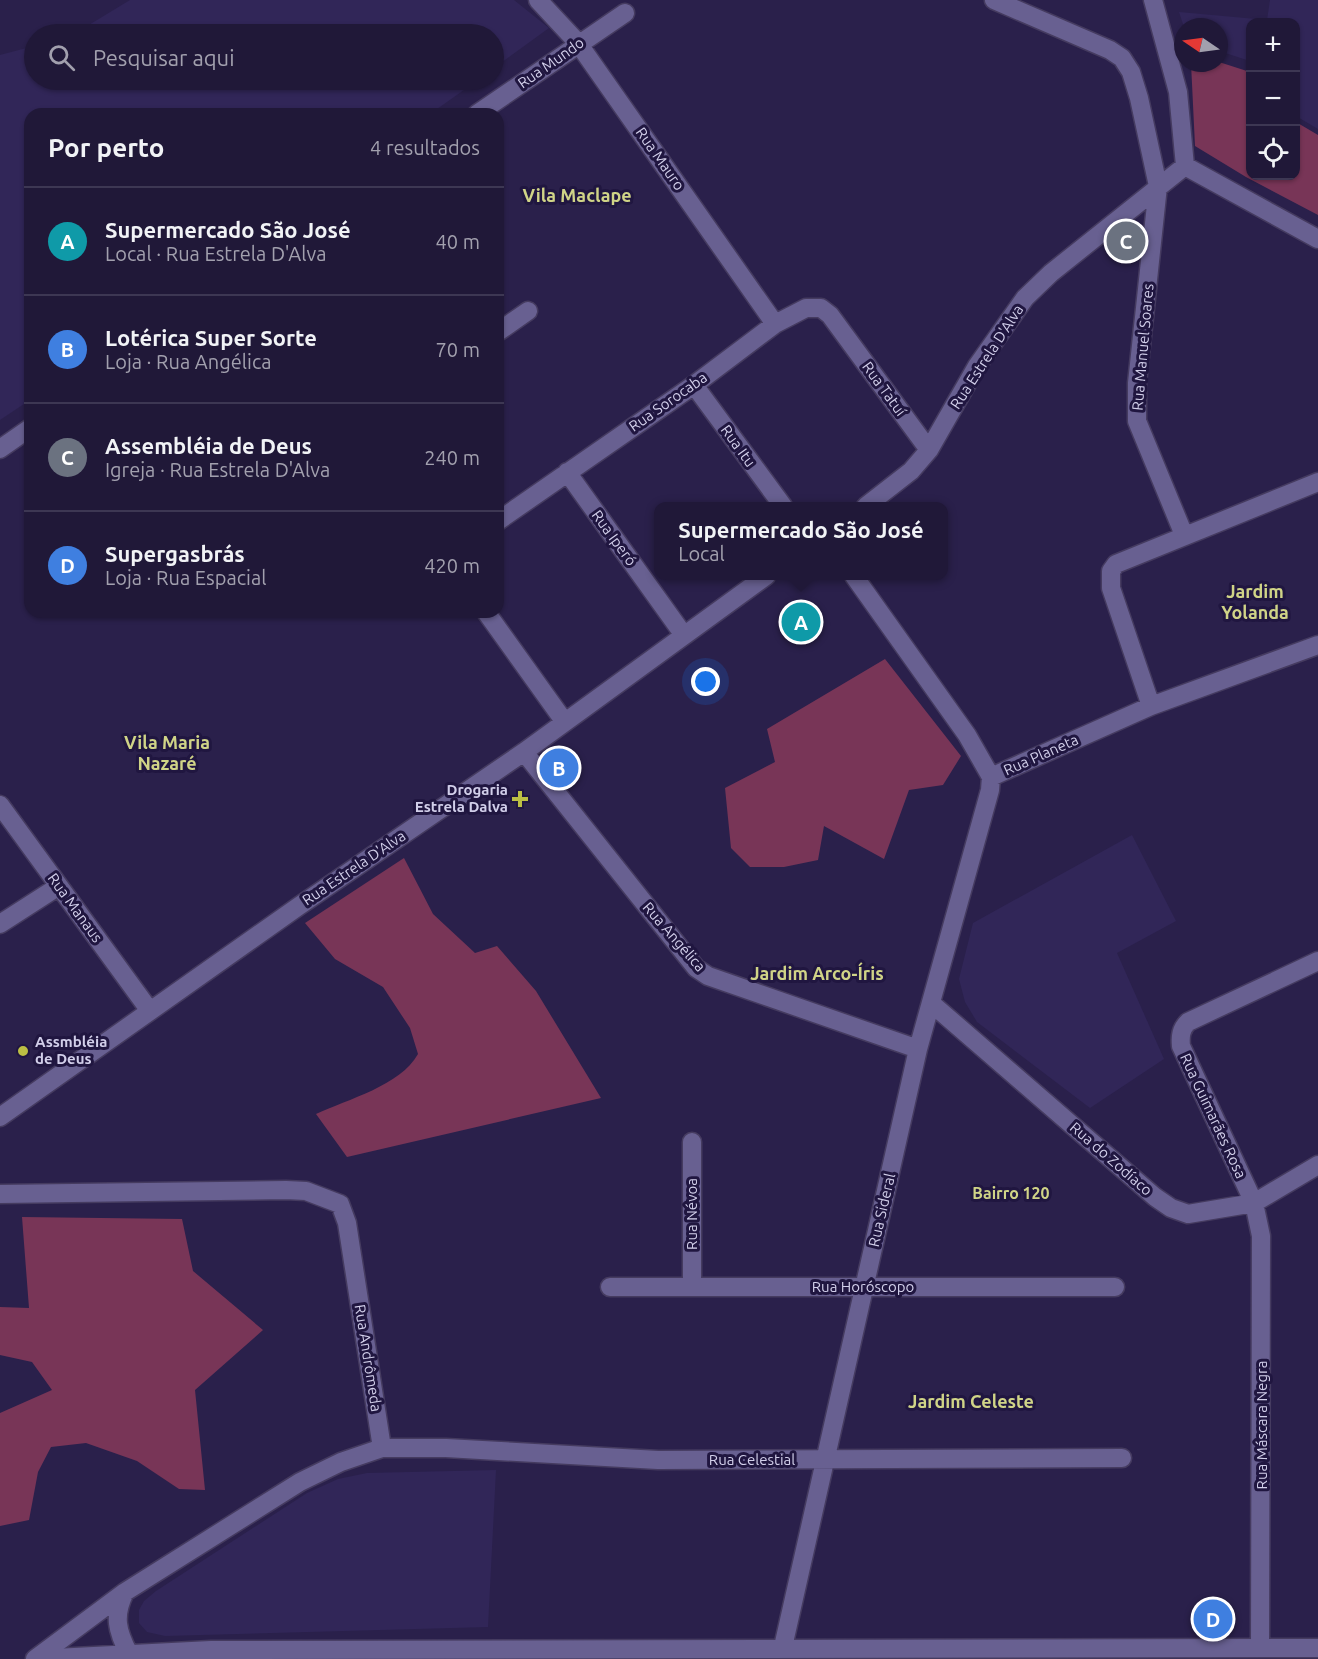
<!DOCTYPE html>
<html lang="pt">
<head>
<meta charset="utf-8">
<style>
	:root { --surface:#201838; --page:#2d2543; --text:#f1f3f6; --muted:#a2a0ae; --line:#3d3753; --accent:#0f766e }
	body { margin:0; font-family:Ubuntu,sans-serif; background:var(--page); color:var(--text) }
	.controls { position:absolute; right:18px; top:18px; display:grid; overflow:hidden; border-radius:12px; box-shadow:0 2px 4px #0004 }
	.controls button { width:54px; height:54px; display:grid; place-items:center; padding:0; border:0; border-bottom:2px solid var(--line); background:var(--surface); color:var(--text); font:30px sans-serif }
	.compass { position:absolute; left:1174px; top:18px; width:54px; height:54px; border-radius:50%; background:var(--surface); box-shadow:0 2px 4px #0004; rotate:283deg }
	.you { position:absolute; left:706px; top:682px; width:21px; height:21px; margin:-15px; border:4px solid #fff; border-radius:50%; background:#1a73e8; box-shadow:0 0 0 9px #1a73e833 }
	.badge { display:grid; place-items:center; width:39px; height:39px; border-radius:50%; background:var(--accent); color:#fff; font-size:20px; font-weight:700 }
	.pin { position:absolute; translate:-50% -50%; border:3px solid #fff; box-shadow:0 2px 6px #0006 }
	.popup { position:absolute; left:654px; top:502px; width:294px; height:78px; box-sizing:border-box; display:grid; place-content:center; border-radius:12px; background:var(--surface); filter:drop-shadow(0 2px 4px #0005); font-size:20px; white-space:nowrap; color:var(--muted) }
	.popup b { font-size:22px; color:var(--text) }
	.popup::after { content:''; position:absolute; left:50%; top:100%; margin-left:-12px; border:12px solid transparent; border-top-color:var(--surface) }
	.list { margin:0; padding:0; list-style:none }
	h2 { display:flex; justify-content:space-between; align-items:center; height:78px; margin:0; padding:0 24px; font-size:26px }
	h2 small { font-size:20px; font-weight:400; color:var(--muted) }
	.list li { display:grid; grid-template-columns:39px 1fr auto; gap:18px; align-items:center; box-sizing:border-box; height:108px; padding:0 24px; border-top:2px solid var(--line) }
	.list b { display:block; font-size:22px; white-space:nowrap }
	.list p { margin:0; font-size:20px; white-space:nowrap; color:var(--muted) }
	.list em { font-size:20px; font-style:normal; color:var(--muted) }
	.icon { flex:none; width:33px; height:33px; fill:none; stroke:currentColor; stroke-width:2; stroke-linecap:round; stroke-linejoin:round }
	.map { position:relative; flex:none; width:1318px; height:1659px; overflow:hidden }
	.search { position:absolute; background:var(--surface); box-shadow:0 2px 4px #0004; left:24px; top:24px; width:480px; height:66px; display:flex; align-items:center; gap:15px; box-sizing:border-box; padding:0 21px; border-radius:33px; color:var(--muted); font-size:22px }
	.panel { position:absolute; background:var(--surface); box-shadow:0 2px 4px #0004; left:24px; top:108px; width:480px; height:510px; border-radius:18px }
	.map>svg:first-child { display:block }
</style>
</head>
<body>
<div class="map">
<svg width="1318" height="1659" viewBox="0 0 1318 1659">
	<rect width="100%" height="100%" fill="#2a204b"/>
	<path fill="#312658" d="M130 0H514L549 28 494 68V34H74Z
		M1270 0H1318V129L1296 116V22H1250V61L1219 51V27H1184L1179 12 1267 20Z
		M34 46V80H478L430 114H30V400L0 420V55Z
		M1132 835 1176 921 1117 953 1164 1059 1090 1108 977 1022 965 1002 959 979 973 923Z
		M496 1470 488 1627 165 1636 147 1632 139 1623V1610L144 1601 156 1591 307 1493 338 1479 367 1473Z"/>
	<path fill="#783557" d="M1219 62 1250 72V176H1296V122L1318 135V215L1246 177 1195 146 1191 63Z
		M885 659 961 756 943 785 909 790 884 859 824 826 818 860 784 867H750L731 848 725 788 775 762 767 729Z
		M404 858 433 914 475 953 497 946 536 991 601 1098 347 1157 316 1114C348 1099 400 1086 418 1054L410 1028 383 987 335 959 305 923Z
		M22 1217 182 1219 193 1271 263 1330 195 1390 205 1490 179 1489 137 1461 86 1443 51 1447 38 1472 29 1520 0 1526V1413L52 1390 32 1362 0 1355V1307L29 1308Z"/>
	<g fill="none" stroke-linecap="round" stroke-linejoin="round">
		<defs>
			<path id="minor" d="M538 0 578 43 775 324
				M994 0 1110 50 1122 58 1131 72 1139 98 1158 186 1137 383V421L1184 535
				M477 114 625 13
				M1185 166 1318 239
				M498 332 528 311
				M694 385 783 506
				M0 449 30 428
				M567 472 683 634
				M866 506 911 471 929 450 977 366 1025 298 1051 273 1185 166 1178 92 1153 0
				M498 521 694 385 775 324 806 308H821L830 315 929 450
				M854 576 967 735 991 777 1151 706 1318 645
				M486 612 564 721
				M1151 706 1111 588V571L1116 564 1318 482
				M524 752 696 968 708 976 918 1049
				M0 805 150 1011
				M0 924 59 886
				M931 1003 1155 1197 1171 1208 1188 1214 1254 1203 1318 1165
				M0 1117 299 906 524 752 766 576
				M692 1142V1287
				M0 1194 286 1190 306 1191 340 1204 347 1223 382 1448 341 1462 300 1482 125 1592 35 1659
				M610 1287H1115
				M382 1448H446L658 1460 1122 1458
				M125 1592C113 1616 117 1631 129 1654
				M783 1647 918 1049 990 790 991 777
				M1260 1647 1261 1236 1254 1203 1181 1046C1180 1036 1181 1029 1188 1022L1318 961
				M35 1659 211 1650 1318 1648"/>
		</defs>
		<use href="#minor" stroke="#453b60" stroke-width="21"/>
		<use href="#minor" stroke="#686091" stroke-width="18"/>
	</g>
	<g fill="#bcbf44" stroke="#201640" stroke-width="2">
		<path d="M517 790h6v6h6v6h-6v6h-6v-6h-6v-6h6z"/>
		<circle cx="23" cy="1051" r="6"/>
	</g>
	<g text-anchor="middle" stroke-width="6" stroke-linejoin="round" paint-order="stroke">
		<g font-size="15" fill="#d2cfea" stroke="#201640">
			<text transform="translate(551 63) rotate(-35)" y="5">Rua Mundo</text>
			<text transform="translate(660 159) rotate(55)" y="5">Rua Mauro</text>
			<text transform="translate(1143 347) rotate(-85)" y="5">Rua Manuel Soares</text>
			<text transform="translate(987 357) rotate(-57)" y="5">Rua Estrela D'Alva</text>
			<text transform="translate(884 389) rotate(54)" y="5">Rua Tatuí</text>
			<text transform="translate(668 402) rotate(-35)" y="5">Rua Sorocaba</text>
			<text transform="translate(738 446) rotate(54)" y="5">Rua Itu</text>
			<text transform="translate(614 538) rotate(54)" y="5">Rua Iperó</text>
			<text transform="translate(1041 755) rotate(-24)" y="5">Rua Planeta</text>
			<text transform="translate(354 868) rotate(-34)" y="5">Rua Estrela D'Alva</text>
			<text transform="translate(75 908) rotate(54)" y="5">Rua Manaus</text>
			<text transform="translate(674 937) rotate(49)" y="5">Rua Angélica</text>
			<text transform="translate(1213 1116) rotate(65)" y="5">Rua Guimarães Rosa</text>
			<text transform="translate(1111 1159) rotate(41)" y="5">Rua do Zodíaco</text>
			<text transform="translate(882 1210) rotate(-77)" y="5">Rua Sideral</text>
			<text transform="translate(692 1214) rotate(-90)" y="5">Rua Névoa</text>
			<text x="863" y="1292">Rua Horóscopo</text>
			<text transform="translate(368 1358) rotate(81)" y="5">Rua Andrômeda</text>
			<text transform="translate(1262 1425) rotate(-90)" y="5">Rua Máscara Negra</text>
			<text x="752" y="1465">Rua Celestial</text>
		</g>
		<g font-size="15" font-weight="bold" fill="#d2cfea" stroke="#201640" text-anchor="end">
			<text x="508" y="795">Drogaria<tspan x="508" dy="17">Estrela Dalva</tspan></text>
			<text x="35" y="1047" text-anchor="start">Assmbléia<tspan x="35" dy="17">de Deus</tspan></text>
		</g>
		<g font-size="16" font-weight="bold" fill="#d0d487" stroke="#201640">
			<text x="1011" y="1199">Bairro 120</text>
		</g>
		<g font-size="18" font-weight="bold" fill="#d0d487" stroke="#201640">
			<text x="577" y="202">Vila Maclape</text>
			<text x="1255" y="598">Jardim<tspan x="1255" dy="21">Yolanda</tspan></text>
			<text x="167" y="749">Vila Maria<tspan x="167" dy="21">Nazaré</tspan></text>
			<text x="817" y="980">Jardim Arco-Íris</text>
			<text x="971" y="1408">Jardim Celeste</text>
		</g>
	</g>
</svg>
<div class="controls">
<button>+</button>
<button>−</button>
<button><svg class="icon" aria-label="locate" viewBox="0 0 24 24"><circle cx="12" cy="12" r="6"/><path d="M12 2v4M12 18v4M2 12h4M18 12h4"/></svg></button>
</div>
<svg class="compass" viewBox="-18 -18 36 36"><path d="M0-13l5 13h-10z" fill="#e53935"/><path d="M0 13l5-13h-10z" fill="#a2a0ae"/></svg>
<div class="you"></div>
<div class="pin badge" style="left:801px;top:622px;background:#0f9aa8">A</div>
<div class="popup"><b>Supermercado São José</b>Local</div>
<div class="pin badge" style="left:559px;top:768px;background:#3f7fe0">B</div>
<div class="pin badge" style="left:1126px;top:241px;background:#6b7280">C</div>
<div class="pin badge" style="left:1213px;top:1619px;background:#3f7fe0">D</div>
<div class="search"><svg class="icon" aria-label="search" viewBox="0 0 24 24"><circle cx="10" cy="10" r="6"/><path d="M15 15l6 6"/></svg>Pesquisar aqui</div>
<section class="panel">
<h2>Por perto<small>4 resultados</small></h2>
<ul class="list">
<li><span class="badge" style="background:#0f9aa8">A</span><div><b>Supermercado São José</b><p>Local · Rua Estrela D'Alva</p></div><em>40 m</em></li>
<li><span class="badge" style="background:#3f7fe0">B</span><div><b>Lotérica Super Sorte</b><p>Loja · Rua Angélica</p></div><em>70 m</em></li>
<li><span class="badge" style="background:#6b7280">C</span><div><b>Assembléia de Deus</b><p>Igreja · Rua Estrela D'Alva</p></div><em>240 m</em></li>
<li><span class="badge" style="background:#3f7fe0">D</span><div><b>Supergasbrás</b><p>Loja · Rua Espacial</p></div><em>420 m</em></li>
</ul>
</section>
</div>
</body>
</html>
